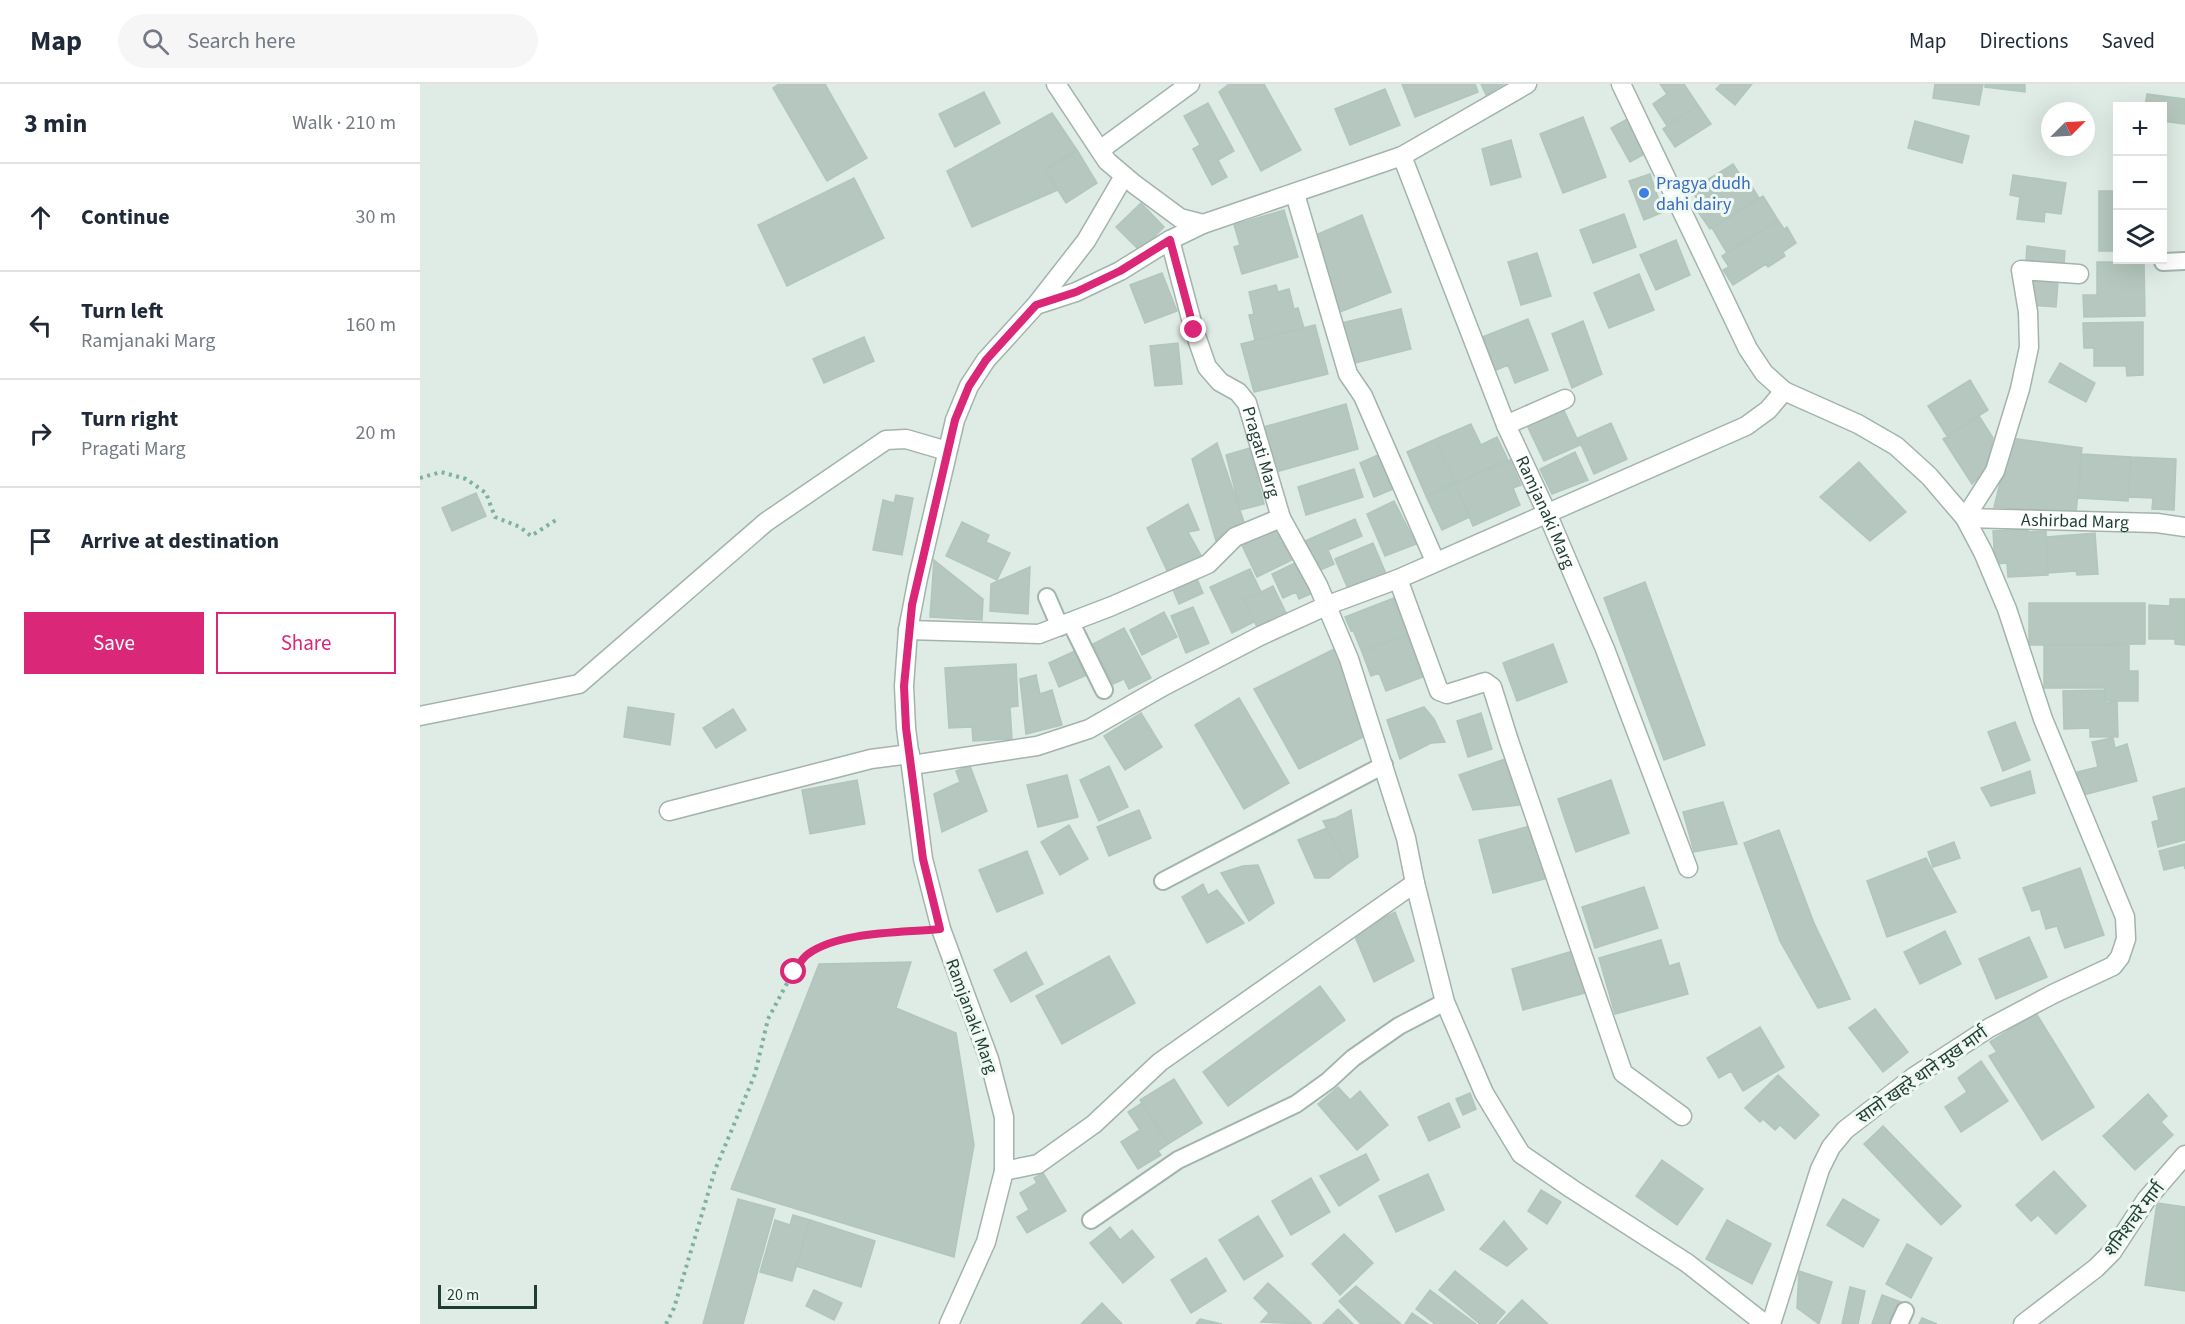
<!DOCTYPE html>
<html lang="en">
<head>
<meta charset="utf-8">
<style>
	:root { --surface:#fff; --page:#f6f6f7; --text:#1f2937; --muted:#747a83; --line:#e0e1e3; --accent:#db2777 }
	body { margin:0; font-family:"Source Sans 3","Noto Sans Devanagari",sans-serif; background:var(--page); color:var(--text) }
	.controls { position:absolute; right:18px; top:18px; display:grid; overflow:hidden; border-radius:0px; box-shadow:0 6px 24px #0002 }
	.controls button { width:54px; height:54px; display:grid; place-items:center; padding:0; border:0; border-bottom:2px solid var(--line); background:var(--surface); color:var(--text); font:30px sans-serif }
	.compass { position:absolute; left:1621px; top:18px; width:54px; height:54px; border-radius:50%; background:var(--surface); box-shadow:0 6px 24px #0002; rotate:66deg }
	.scale { position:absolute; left:18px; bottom:15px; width:99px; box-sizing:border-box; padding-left:6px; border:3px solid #1f3e33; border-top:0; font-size:16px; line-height:21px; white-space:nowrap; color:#1f3e33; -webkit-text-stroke:4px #f0f8f4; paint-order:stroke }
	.stop { position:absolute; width:18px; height:18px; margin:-14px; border:4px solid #db2777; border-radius:50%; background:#fff }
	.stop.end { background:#db2777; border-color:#fff; box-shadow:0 2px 6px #0008 }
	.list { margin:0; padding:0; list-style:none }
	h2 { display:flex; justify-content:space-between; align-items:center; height:78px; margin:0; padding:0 24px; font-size:26px }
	h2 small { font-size:20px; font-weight:400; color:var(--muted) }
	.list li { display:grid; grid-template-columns:39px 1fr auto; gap:18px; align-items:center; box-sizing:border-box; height:108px; padding:0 24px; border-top:2px solid var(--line) }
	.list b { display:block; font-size:22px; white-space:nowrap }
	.list p { margin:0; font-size:20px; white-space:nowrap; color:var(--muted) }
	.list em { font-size:20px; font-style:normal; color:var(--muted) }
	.actions { display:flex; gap:12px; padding:18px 24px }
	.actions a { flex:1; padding:14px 0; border:2px solid var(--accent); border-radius:0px; text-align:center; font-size:21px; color:var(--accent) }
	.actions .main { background:var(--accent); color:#fff }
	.icon { flex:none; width:33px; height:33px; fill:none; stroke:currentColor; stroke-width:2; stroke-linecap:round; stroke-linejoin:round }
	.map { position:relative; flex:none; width:1765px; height:1240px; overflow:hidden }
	header { display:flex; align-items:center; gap:36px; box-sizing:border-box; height:84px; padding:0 30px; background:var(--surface); border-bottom:2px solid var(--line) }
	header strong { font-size:28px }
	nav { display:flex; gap:33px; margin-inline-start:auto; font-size:21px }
	.search { width:420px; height:54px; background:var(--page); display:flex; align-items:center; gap:15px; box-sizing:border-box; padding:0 21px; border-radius:33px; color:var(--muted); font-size:22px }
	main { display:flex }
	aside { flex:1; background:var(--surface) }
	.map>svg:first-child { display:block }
</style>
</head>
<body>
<header>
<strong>Map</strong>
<div class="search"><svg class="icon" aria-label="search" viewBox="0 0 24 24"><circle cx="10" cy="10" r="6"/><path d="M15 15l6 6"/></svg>Search here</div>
<nav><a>Map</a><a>Directions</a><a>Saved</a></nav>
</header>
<main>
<aside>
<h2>3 min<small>Walk · 210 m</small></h2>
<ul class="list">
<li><svg class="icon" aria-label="ahead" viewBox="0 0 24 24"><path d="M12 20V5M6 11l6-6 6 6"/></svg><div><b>Continue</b></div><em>30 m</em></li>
<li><svg class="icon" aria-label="left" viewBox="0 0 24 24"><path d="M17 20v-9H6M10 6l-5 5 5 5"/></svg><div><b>Turn left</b><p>Ramjanaki Marg</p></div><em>160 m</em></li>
<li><svg class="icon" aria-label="right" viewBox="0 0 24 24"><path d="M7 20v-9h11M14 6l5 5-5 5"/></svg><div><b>Turn right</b><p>Pragati Marg</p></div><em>20 m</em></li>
<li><svg class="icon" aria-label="arrive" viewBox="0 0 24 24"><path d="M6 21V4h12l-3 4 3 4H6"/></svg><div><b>Arrive at destination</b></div></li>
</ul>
<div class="actions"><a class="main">Save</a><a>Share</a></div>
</aside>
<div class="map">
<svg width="1765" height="1240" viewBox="0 0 1765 1240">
	<rect width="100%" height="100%" fill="#dfece5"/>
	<path fill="#b5c7be" stroke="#b1c6bc" stroke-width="1.5" d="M359 0H405L447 74 407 97 353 4Z
		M809 0H844L881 66 841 87 799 8Z
		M982 0H1055L1058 8 995 33Z
		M1061 0H1084L1066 11Z
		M1240 0H1264L1278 21 1247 42 1233 20 1247 10Z
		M1301 0H1332L1315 21 1296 5Z
		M1515 0H1563L1559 21 1513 14Z
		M1565 0H1605V8L1565 3Z
		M965 5 980 41 930 61 915 25Z
		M564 8 580 39 535 63 519 30Z
		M1727 10 1765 15V40L1742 37V22H1725Z
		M788 19 814 67 798 76 807 93 792 101 773 65 780 61 764 32Z
		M1278 21 1291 40 1255 63 1243 45Z
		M632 29 657 66 625 86 638 106 552 143 527 87Z
		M1163 33 1186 93 1143 109 1120 50Z
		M1211 33 1230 67 1210 78 1191 44Z
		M1495 37 1549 52 1542 79 1488 64Z
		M1091 56 1101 93 1071 101 1062 65Z
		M657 66 677 99 646 119 625 86Z
		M1313 80 1321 92 1280 119 1271 106Z
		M1230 90 1243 128 1224 136 1209 97Z
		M1324 90 1339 114 1290 145 1274 122Z
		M1593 91 1646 99 1641 130 1625 128 1624 138 1597 135 1600 113 1590 111Z
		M434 94 464 154 367 202 338 141Z
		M1679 107H1698V167H1679Z
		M1343 112 1358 136 1307 169 1292 144Z
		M721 119 744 143 720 167 696 143Z
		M864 126 878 173 822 190 814 163 820 161 814 141Z
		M1204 130 1216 163 1173 179 1160 146Z
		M942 131 971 208 920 228 896 151Z
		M1358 136 1364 145 1367 143 1376 159 1363 168 1365 172 1348 183 1346 180 1313 201 1303 186 1309 183 1302 172Z
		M1256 156 1270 191 1236 206 1220 171Z
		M1607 162 1645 167 1644 180 1606 176Z
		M1117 169 1131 212 1101 221 1088 178Z
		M1677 178H1724L1725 232 1664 233 1663 211H1677Z
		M742 189 757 227 725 239 710 201Z
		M1219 190 1234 226 1189 244 1174 209Z
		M1613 196 1638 198 1636 223 1610 221Z
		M856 201 858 208 869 205 874 225 878 224 884 244 835 256 829 231 834 230 829 208Z
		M981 225 991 265 931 280 921 239Z
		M1108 235 1128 286 1095 299 1088 281 1074 287 1060 254Z
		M1163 237 1182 290 1152 304 1132 250Z
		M1723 238V291L1707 292 1706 282H1674V264H1664L1663 239Z
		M895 241 908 290 834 308 821 260Z
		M444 253 454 277 404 299 393 275Z
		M758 259 762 300 735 302 730 262Z
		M1640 279 1675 299 1666 318 1629 298Z
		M1550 296 1568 326 1527 352 1508 322Z
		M926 320 938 365 852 389 840 344Z
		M1141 320 1160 361 1124 377 1105 337Z
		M1559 332 1573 354 1568 377 1563 389 1552 400 1523 355Z
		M1191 339 1207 375 1174 390 1158 354Z
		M1051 340 1061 361 1077 353 1088 376 1035 399 1016 355Z
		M1591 354 1662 364 1656 429 1574 423Z
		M1016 355 1035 399 1006 412 987 368Z
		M797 359 824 438 796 457 772 375Z
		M830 364 844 420 820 426 806 371Z
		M1155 368 1168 396 1132 410 1120 385Z
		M1662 370 1711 373 1708 417 1658 414Z
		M958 371 973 405 954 413 940 379Z
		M1711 373 1756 375 1754 426 1732 425 1733 414 1709 413Z
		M1090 376 1101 401 1093 404 1100 421 1053 442 1035 399Z
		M1439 378 1486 428 1450 457 1400 413Z
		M934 385 943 413 886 431 878 403Z
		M1035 399 1050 433 1022 446 1006 412Z
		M56 409 66 432 32 447 22 424Z
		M476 411 493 414 482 471 453 466 463 416 474 419Z
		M974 417 996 460 965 472 947 430Z
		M768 420 779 446 768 448 783 475 750 493 727 444Z
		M935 435 942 452 908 466 914 480 896 488 883 458Z
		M542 438 569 451 566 458 590 469 577 496 526 472Z
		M856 440 874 475 837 493 820 457Z
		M1608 445V448L1626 447 1628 491 1588 493 1587 479 1575 480 1573 447Z
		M1675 449 1678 490 1657 491 1656 487 1628 489 1626 453Z
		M953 459 967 492 929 507 915 475Z
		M514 476 563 515 562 536 510 533Z
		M875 479 880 488 888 486 897 507 879 515 876 508 863 514 852 490Z
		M610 483 608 530 570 527 571 500Z
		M830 485 841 508 824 516 834 538 812 549 790 503Z
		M775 490 783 509 759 520 751 501Z
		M1225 498 1285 661 1244 676 1184 514Z
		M853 502 868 533 839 547 824 516Z
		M974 514 988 550 942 568 933 546 931 547 925 533Z
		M1750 515H1765V561L1755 560V555H1729V521L1750 522Z
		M1609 519H1725V560L1609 561Z
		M773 523 789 559 766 569 751 532Z
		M744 528 757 553 722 571 710 546Z
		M704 544 731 594 709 605 704 595 693 600 673 560Z
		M988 550 1005 592 966 607 959 589 951 592 942 568Z
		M1133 560 1147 598 1097 617 1083 579Z
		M1624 561H1709V587H1718V617H1685V604H1624Z
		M918 563 947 651 879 685 834 605Z
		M659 565 669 590 639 603 629 579Z
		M596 580 598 622 590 623 592 655 553 657 552 643 529 644 525 584Z
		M616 591 620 610 632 606 642 641 606 650 600 595Z
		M1684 606 1685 619 1697 618 1698 653H1670V644L1644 645 1643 607Z
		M819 614 869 699 824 725 775 641Z
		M208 623 254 630 250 661 204 653Z
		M1004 623 1014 635 1025 658 1011 659 980 675 967 636Z
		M313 625 326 646 296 664 283 644Z
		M721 629 742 663 705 686 684 652Z
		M1061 629 1072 665 1048 673 1037 637Z
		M1595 638 1610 676 1583 687 1568 648Z
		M1693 654 1695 664 1707 660 1717 697 1663 711 1657 688 1678 683 1672 658Z
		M1085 675 1099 721 1053 726 1039 691Z
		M550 682 567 727 522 748 514 710 540 698 536 687Z
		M689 682 708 723 679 737 660 696Z
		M1610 687 1615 709 1571 722 1561 704Z
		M647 691 658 733 618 743 607 701Z
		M437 696 445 740 390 750 382 706Z
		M1191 696 1209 749 1156 768 1138 715Z
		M1765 704V756L1738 763 1732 738 1739 736 1733 713Z
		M1303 718 1317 760 1274 768 1263 728Z
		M719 726 731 754 689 772 677 743Z
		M931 726 938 773 926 781 903 737 916 734Z
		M649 741 668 775 640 791 621 758Z
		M1113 741 1128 794 1073 809 1059 756Z
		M907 744 926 781 909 794H895L878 756Z
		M1359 746 1394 839 1430 915 1398 924 1360 857 1324 759Z
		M1534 758 1540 774 1513 783 1508 768Z
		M1765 760V785L1764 781 1744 786 1739 767Z
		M607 767 623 809 577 828 559 786Z
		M1506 774 1536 828 1467 853 1447 797Z
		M838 781 854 819 829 837 801 789 823 782Z
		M1660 784 1684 851 1645 864 1637 842 1626 845 1620 825 1612 827 1603 804Z
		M783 800 788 811 797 806 824 839 787 859 762 813Z
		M1224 803 1238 844 1175 864 1162 823Z
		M975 828 994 877 954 898 934 850Z
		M1525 847 1541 880 1500 900 1484 868Z
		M1609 853 1627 893 1576 915 1559 875Z
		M1241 856 1249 882 1259 879 1268 910 1195 930 1179 874Z
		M1153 867 1165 909 1103 926 1092 885Z
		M606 868 623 900 591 918 574 886Z
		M689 872 715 919 642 960 616 912Z
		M491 878 476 924 536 949 554 1061 534 1173 311 1105 399 880Z
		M900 902 925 936 808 1022 783 988Z
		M1455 925 1488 968 1463 988 1429 944Z
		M1616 929 1674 1023 1622 1056 1569 972 1577 968 1570 958Z
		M1340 943 1364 983 1323 1007 1311 987 1299 994 1287 974Z
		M1561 977 1588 1017 1541 1048 1525 1023 1547 1008 1538 994Z
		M1358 991 1399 1031 1375 1055 1360 1041 1355 1046 1343 1035 1340 1038 1325 1024Z
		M754 995 782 1039 748 1060 720 1016Z
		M918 1003 930 1016 940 1007 968 1041 937 1066 898 1020Z
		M1050 1009 1056 1025 1043 1031 1036 1015Z
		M1728 1010 1747 1032 1741 1038 1753 1051 1715 1086 1683 1052Z
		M722 1019 748 1060 738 1067 741 1071 718 1085 701 1058 720 1046 708 1028Z
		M1029 1019 1040 1043 1009 1057 998 1033Z
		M1463 1042 1541 1122 1521 1141 1444 1060Z
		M946 1070 959 1096 919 1122 900 1092Z
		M1242 1076 1283 1105 1257 1141 1216 1112Z
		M1634 1087 1666 1122 1636 1150 1618 1131 1611 1137 1596 1121Z
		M623 1089 646 1127 607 1149 597 1133 609 1126 600 1109 617 1099 614 1094Z
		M1008 1090 1024 1126 976 1148 959 1112Z
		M891 1094 910 1128 871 1151 852 1117Z
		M1121 1106 1141 1118 1127 1140 1108 1127Z
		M318 1115 355 1125 323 1240H283Z
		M1423 1115 1459 1136 1443 1163 1407 1141Z
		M1737 1119 1765 1123V1207L1725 1201Z
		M373 1131 390 1136 372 1197 340 1188 355 1136 370 1141Z
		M838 1132 863 1172 824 1196 799 1156Z
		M390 1136 455 1157 441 1203 376 1182Z
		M1307 1136 1351 1160 1332 1200 1286 1175Z
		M1084 1137 1107 1165 1087 1182 1060 1165Z
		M690 1143 700 1156 712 1146 734 1173 703 1199 670 1159Z
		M924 1150 953 1179 920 1211 892 1180Z
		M1487 1160 1512 1174 1491 1214 1466 1200Z
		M786 1174 806 1207 771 1229 751 1196Z
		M1035 1187 1085 1228 1075 1240H1060L1019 1206Z
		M1379 1187 1412 1198 1399 1240 1377 1224Z
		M848 1199 891 1239 889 1240 841 1238 849 1229 834 1214Z
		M936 1202 980 1239 941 1240 919 1217Z
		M1430 1203 1445 1207 1438 1240H1422Z
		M394 1206 422 1219 414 1236 386 1222Z
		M1010 1206 1056 1240H1015L996 1225Z
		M1462 1211 1481 1218 1474 1240H1452Z
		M1102 1216 1128 1240H1079Z
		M682 1219 702 1240H661Z
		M918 1225 933 1240H903Z
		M992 1229 1008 1240H985Z
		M1502 1234 1517 1240H1499Z
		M780 1235 802 1240H776Z"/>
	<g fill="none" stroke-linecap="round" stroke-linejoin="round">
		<defs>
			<path id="service" d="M1743 178 1765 177
				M627 513 640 543
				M651 539 684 606
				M743 797 964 681
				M671 1136 758 1076 876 1020 908 997 933 974 979 942 1025 918
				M1479 1240 1485 1227"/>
			<g id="minor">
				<path d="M636 0 687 77 714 100 760 134 783 140"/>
				<path d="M1201 0 1328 265 1344 289 1364 307 1438 340 1476 362 1509 392 1545 434 1563 468 1587 525 1623 635 1705 833 1706 855 1700 873 1693 882 1633 910 1569 944 1495 992 1425 1046 1411 1063 1400 1085 1351 1240"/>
				<path d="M680 66 770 0"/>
				<path id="s1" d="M982 72 1086 341 1127 429 1185 565 1268 784"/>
				<path d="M875 110 928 290 943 312 1015 477"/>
				<path id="s2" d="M750 156 774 246 787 283 800 298 818 308 827 319 861 434 898 501 929 575 986 754 995 799 1025 918 1064 1009 1101 1070 1152 1105 1267 1179 1345 1240"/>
				<path d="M616 221 666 157 704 92"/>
				<path d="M1086 341 1145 315"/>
				<path d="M1545 434 1575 387 1600 305 1609 263 1608 228 1601 186 1659 190"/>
				<path id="s3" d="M1545 434 1737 439 1765 443"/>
				<path d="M978 495 1019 607 1027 610 1065 598 1072 603 1089 657 1203 989 1262 1032"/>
				<path d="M488 546 619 550 692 522 788 480 815 453 861 434"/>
				<path d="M0 632 159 600 346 438 466 356 486 355 527 367"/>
				<path d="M492 681 617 662 669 645 744 602 840 552 908 521 978 495 1326 342 1348 326 1364 307"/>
				<path d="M249 727 451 675 490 670"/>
				<path d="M584 1087 618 1080 674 1040 740 978 995 799"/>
				<path d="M529 1240 566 1158 584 1087V1033L569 975 521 845 503 775 486 644 484 602 488 546 498 494 535 336 549 302 566 276 616 221 656 208 700 187 750 156 783 140 982 72 1107 0"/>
				<path d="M1603 1240 1676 1184 1692 1168 1726 1116 1765 1071"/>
			</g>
		</defs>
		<use href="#service" stroke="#a2b4ac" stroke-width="20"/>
		<use href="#minor" stroke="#a2b4ac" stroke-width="21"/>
		<path stroke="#7db29e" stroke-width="4" stroke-dasharray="3 4.5" stroke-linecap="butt" d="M0 394 21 388 46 395 66 409 75 433 100 443 111 452 136 436
			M246 1240 254 1224 295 1086 335 990 348 935 373 888 386 871 404 861 426 854 496 847"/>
		<use href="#service" stroke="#fff" stroke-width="16"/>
		<use href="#minor" stroke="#fff" stroke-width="18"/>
	</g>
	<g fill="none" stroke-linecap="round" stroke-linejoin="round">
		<path stroke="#db2777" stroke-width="8" d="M374 888C378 882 382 874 388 870 420 847 482 849 520 845L503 775 486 644 484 602 492 521 535 336 549 302 566 276 616 221 656 208 700 187 750 156 774 246"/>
	</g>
	<circle fill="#3f7fe0" stroke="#f0f8f4" stroke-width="2" cx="1224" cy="109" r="6"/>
	<g text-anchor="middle" stroke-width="6" stroke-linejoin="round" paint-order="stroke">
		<g font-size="18" fill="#366cbe" stroke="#f0f8f4" text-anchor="start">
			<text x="1236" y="105">Pragya dudh<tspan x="1236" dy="21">dahi dairy</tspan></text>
		</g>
		<g font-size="18" fill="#1f3e33" stroke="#f0f8f4">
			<text dy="6" stroke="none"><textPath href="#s2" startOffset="238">Pragati Marg</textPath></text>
			<text dy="6" stroke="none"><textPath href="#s1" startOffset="384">Ramjanaki Marg</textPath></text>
			<text dy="6" stroke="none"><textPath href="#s3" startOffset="110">Ashirbad Marg</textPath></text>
			<text transform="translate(552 932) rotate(70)" y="6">Ramjanaki Marg</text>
			<text transform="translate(1502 991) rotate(-35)" y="6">सानो खहरे थाने मुख मार्ग</text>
			<text transform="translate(1714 1135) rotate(-53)" y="6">शनिशचरे मार्ग</text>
		</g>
	</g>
</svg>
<div class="controls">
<button>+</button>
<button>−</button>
<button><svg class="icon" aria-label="layers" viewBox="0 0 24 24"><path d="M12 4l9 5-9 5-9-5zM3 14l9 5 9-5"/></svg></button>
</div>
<svg class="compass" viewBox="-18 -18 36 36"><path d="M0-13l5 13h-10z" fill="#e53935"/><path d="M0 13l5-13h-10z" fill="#747a83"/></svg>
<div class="scale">20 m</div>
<div class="stop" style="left:374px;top:888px"></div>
<div class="stop end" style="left:774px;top:246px"></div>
</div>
</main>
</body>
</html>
